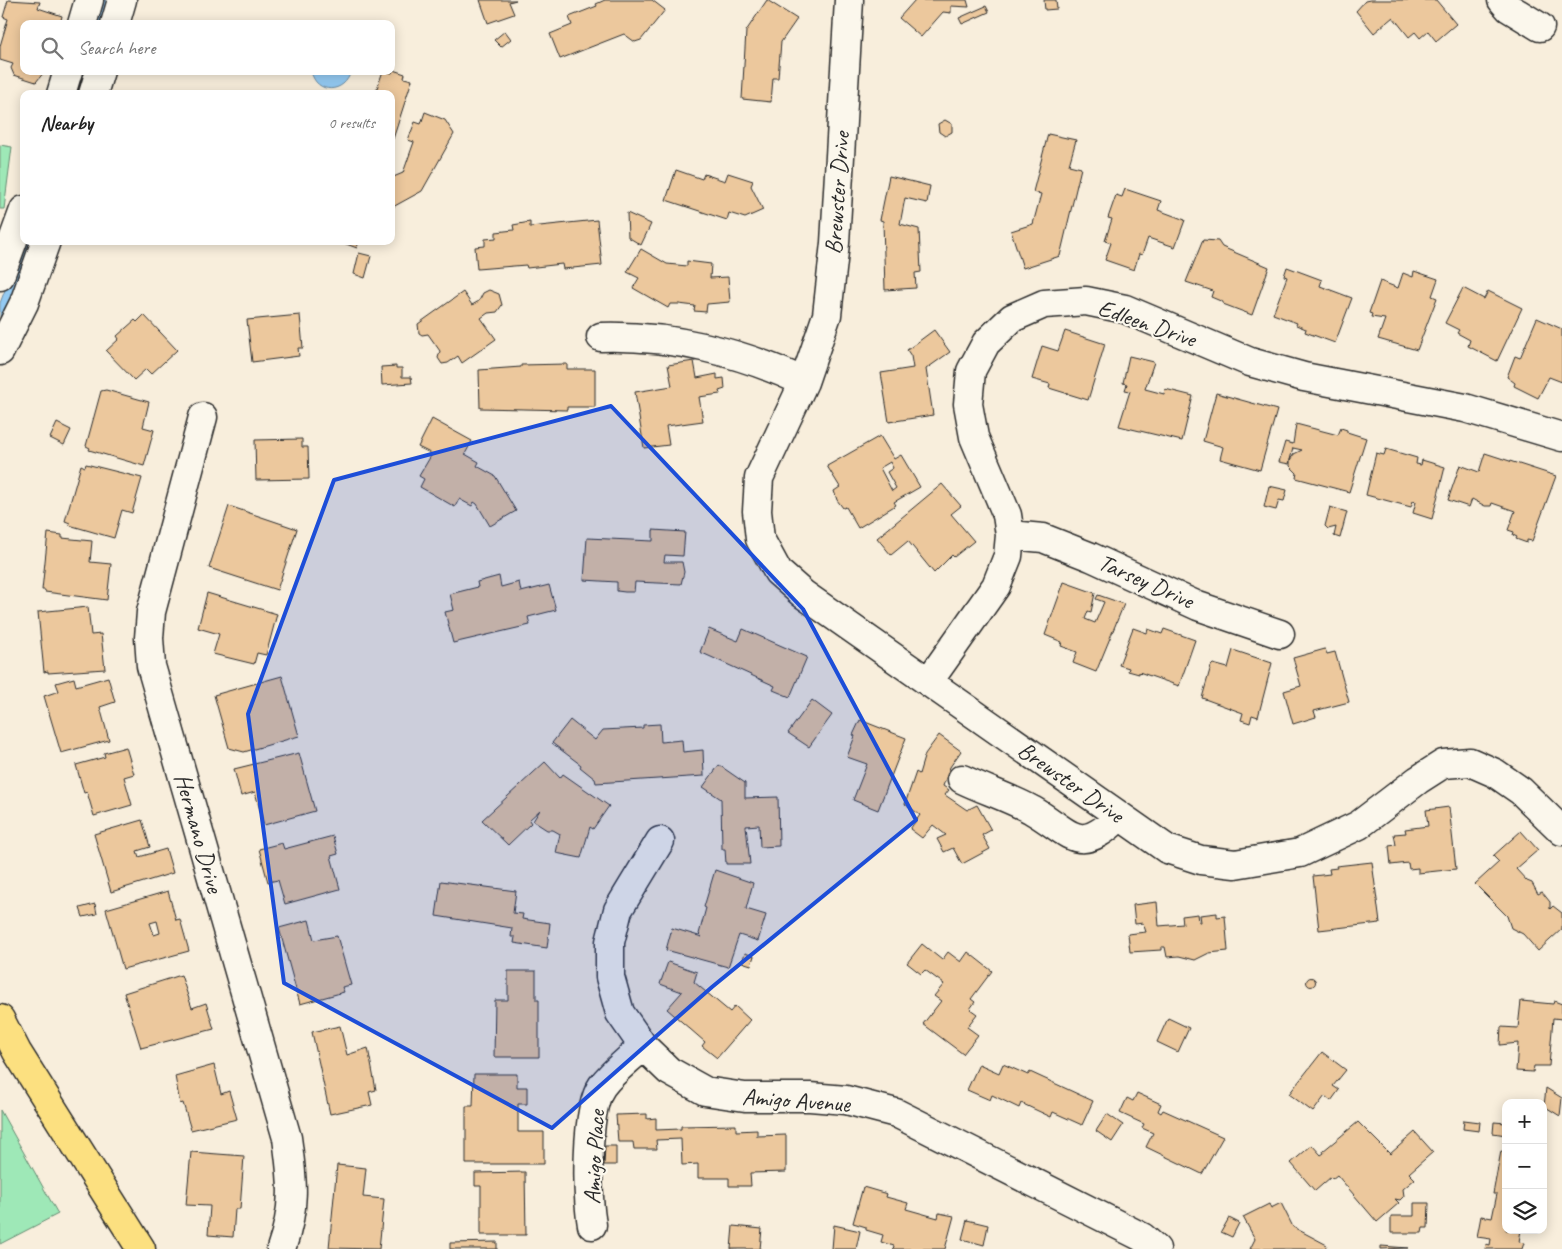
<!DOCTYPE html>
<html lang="en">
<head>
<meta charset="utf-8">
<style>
	:root { --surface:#fff; --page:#f6f6f6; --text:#222; --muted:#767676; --line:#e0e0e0 }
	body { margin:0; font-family:Caveat,sans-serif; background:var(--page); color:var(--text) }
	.controls { position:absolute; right:15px; bottom:15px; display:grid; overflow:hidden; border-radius:10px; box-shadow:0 2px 12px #0003 }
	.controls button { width:45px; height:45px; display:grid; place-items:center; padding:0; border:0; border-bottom:1px solid var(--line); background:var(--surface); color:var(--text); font:25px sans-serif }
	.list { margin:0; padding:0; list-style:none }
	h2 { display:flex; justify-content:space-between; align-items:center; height:65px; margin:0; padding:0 20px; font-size:21px }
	h2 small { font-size:16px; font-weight:400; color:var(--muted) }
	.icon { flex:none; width:28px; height:28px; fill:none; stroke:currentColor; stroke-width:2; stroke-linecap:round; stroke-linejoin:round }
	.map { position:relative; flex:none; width:1562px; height:1249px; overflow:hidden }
	.search { position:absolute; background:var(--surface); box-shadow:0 2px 12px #0003; left:20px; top:20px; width:375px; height:55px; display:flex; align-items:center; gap:12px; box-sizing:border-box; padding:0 18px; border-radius:10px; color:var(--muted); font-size:19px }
	.panel { position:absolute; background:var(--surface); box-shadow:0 2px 12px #0003; left:20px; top:90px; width:375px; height:155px; border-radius:10px }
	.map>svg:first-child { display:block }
</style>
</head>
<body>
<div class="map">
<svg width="1562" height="1249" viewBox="0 0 1562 1249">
	<rect width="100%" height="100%" fill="#f8eedc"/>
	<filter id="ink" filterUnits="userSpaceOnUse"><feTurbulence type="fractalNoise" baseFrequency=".02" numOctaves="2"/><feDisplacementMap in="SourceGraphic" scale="10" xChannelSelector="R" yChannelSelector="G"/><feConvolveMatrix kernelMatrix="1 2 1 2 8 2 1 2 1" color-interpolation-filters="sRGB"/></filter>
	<g filter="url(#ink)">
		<path fill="#9ee8b7" stroke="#648a71" d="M0 145 12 147 4 209H0Z
			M0 1110 58 1214 0 1244Z"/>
		<path fill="#94caf2" stroke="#6a8aa2" d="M98 0H114L107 24H91Z
			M311 71H351C345 94 316 95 311 71Z
			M24 241H38L0 333V303Z"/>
		<path fill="#ecc89d" stroke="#2b2b2b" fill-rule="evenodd" d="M8 0 40 2 38 8 62 16 60 24H24V71H45L36 82 14 75 11 68 13 64 0 60V46L8 19 3 17Z
			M480 0H516L509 2 514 14 488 23Z
			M605 0H652L665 10 641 40 635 42 624 34 560 59 550 34 572 25 569 17 597 6 596 4Z
			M767 0 797 19 781 42 778 78H773L771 102 742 99 746 31Z
			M915 0H967L969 7 951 6V13L943 12 921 37 899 18Z
			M1044 0H1056L1057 9 1045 10Z
			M1370 0H1436L1456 24 1436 41 1428 31 1420 38 1415 32 1409 37 1393 17 1374 33 1356 11 1365 1Z
			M986 6 989 12 962 24 959 18Z
			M505 31 511 39 501 47 494 40Z
			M393 70 405 74 404 78 412 80 393 139H391V94H375L383 71 392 73Z
			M425 112 445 120 454 134 422 191 391 208V178L403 173 414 142 408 140 415 122 421 124Z
			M945 120 952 124V132L945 136 939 132 938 124Z
			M1048 134 1076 140 1069 165 1081 168 1060 256 1023 268 1011 231 1033 224 1041 194 1033 192Z
			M676 170 702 179 704 174 725 181 728 173 753 181 751 186 763 210 745 218 729 213 727 220 666 200Z
			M889 176 930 186 927 203 905 198 900 224 919 229 921 272 915 273 916 288 885 290 883 221 880 220Z
			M1125 189 1161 201 1158 210 1185 220 1175 247 1148 238 1142 255 1139 254 1134 270 1105 260 1111 243 1105 241 1112 219 1108 218 1116 195 1122 197Z
			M627 213 651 224 641 245 628 237Z
			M597 220 602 265 563 269 562 264 527 268 526 265 477 269 475 247 485 246V239L496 238V232L514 230 513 225 530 222V227Z
			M1203 240 1218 241 1222 247 1269 267 1252 315 1223 304V302L1211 297 1213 291 1186 282Z
			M338 241H359L357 248Z
			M641 249 667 264 687 266V261L711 264 710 278 728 277 730 302 707 304 706 312 694 311 695 306 679 304H670L668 308 633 288 639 278 627 272Z
			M359 253 371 256 365 278 354 274Z
			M1287 267 1322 280 1320 286 1352 298 1335 343 1305 332 1306 329 1296 325 1297 323 1273 314 1287 277 1284 276Z
			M1414 271 1438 279 1432 296 1437 298 1417 350 1378 339 1385 319 1371 317 1372 314 1369 313 1380 281 1398 288 1403 273 1413 277Z
			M1463 288 1484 299 1488 291 1522 308 1497 361 1468 346 1470 340 1457 333 1459 330 1445 323Z
			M489 290 499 294 502 305 497 312 488 313 481 318 496 339 462 363 458 356 448 363 442 364 438 358 440 351 428 334 422 335 419 333 418 324 463 292 472 305 479 301 483 293Z
			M144 315 177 350 151 374 146 369 134 380 106 351 119 339 117 336 135 320 137 322Z
			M300 315 303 348H298L299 356 252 362 247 320Z
			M1537 318 1562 329V382L1549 377 1538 398 1514 386 1515 383 1507 377 1515 356 1520 358Z
			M934 330 950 352 926 369 933 415 889 422 881 373 913 368 911 356 907 350Z
			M1065 331 1105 344 1088 400 1049 388 1050 384 1032 379 1042 346 1058 351Z
			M1129 356 1154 362 1145 389 1164 394 1165 389 1193 396 1182 441 1119 426 1130 391 1125 390 1127 384 1123 383Z
			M694 361 697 378 717 374V379L724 378 725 389 719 391 720 394 699 397 703 421 666 426 669 445 644 448 635 392 672 386 668 365Z
			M567 364V369H595V407H567V410L480 408 479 370 521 367V365Z
			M396 366V368H402V377H411L412 383 382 385 381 367Z
			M106 390 149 402 143 427 154 430 144 466 89 450 90 448 86 446 101 391Z
			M1216 393 1277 410 1260 470 1220 459 1223 447 1203 441Z
			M432 419 472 441 465 454 479 462 477 466 495 476 516 511 490 526 477 504 474 502 472 506 459 499 455 507 420 487 424 479 419 476 432 454 418 447Z
			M57 423 71 430 64 445 50 438Z
			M1296 424 1338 435 1341 428 1347 430V432L1366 438 1349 492 1296 478 1297 473 1290 466V460L1294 454 1302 450 1293 448 1289 464 1279 462 1285 442 1293 444Z
			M880 436 894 459 901 455 920 487 894 502 896 505 858 528 846 507 843 508 837 500 834 491 840 487 827 466ZM890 462 893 468 887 472 896 488 892 491 880 468Z
			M302 439V447H308L309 479 256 480 255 440Z
			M1386 449 1417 458 1416 464 1421 465 1422 460 1445 467 1432 519 1413 513 1416 502 1413 501 1411 507 1366 495 1376 453 1384 455Z
			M1485 453 1556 476 1532 541 1527 540V543L1516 539 1517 537 1513 535 1514 532 1508 530 1515 511 1492 503 1491 506H1485L1472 499 1469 507 1448 500 1460 465 1479 472Z
			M86 464 142 478 132 513 122 510 114 538 69 525 70 523 65 521 81 465 85 467Z
			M942 484 961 506 951 514 974 541 954 557 952 555 934 573 908 541 891 555 877 538Z
			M1269 486 1287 490 1284 501 1279 500 1276 510 1264 507Z
			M229 506 297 529 277 590 209 568Z
			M1330 507 1347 512 1340 538 1334 536 1336 527 1328 529 1325 526Z
			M653 530 685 532 683 556 665 555 664 562H682L684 572 681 584 635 582 634 592H625L617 591V582L584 580 587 538 653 541Z
			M48 533 62 535V538L92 541 90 562 111 564 107 600 45 592V590H42Z
			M499 576 501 587 519 582 521 592 549 585 556 610 528 617 530 625 453 643 445 612 454 610 450 594 478 587 477 582Z
			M1064 582 1095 593 1091 612 1088 611 1085 619 1095 623 1104 602 1096 599 1098 595 1124 604 1096 672 1073 663 1077 652 1061 646 1062 642 1045 635Z
			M207 593 277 614 266 655 257 653 254 664 213 654 219 634 198 628Z
			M88 607 91 635 101 634 105 669 48 673V671L44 672 38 612Z
			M1133 628 1147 633 1148 629 1162 634 1164 629 1195 640 1179 686 1139 672V674L1128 671 1129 668 1119 665Z
			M709 629 738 641 743 629 807 657 790 697 773 690 775 686 700 652Z
			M1325 649 1327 654 1335 652 1349 702 1314 711 1316 717 1293 724 1284 691 1301 686 1293 658Z
			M1233 650 1272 663 1258 717 1252 715 1250 723 1241 720 1243 713 1202 698 1211 666 1213 664 1228 668Z
			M282 676 299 736 244 752 229 748 214 695Z
			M108 677 115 702 100 707 109 740 61 753 44 696 59 691 56 683 74 678 76 686Z
			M812 700 832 715 809 747 788 733Z
			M570 720 595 740 603 730 643 728V725L660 724 661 742 682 740 683 752 703 750 704 776 596 783 595 779 580 767 581 765 552 743Z
			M860 720 906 738 878 810 853 800 867 764 847 757 855 736 853 735Z
			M939 735 961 751 950 767 943 786 949 790 945 795 967 810 977 805 991 830 982 835 990 849 962 864 953 848 944 852 937 839 946 835 933 825 922 838 910 829 920 815 905 804 916 772 919 774 925 754Z
			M126 747 134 774 124 777 132 805 94 816 87 792 84 793 76 765 105 757 104 753Z
			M299 753 315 811 264 825 255 792 241 796 234 769Z
			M545 762 560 778 563 774 609 806 593 829 590 827 581 858 556 853 560 834 553 830H547L533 821 540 810 529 820 531 823 508 845 482 820Z
			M719 765 745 783V798L778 797 779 846 760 847 759 825 746 826 750 864H726L725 849H722L721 799 703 787Z
			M1449 807 1456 869 1418 873V868L1409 869 1408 863 1391 865 1389 846 1396 845 1394 834 1406 833 1405 829 1428 826 1426 810Z
			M142 820 150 847 137 851 139 857 166 849 173 873 111 892 94 834Z
			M1521 831 1538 850 1516 869 1527 881 1532 883 1538 894 1542 892 1550 902V909L1553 906 1562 913V929L1538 951 1523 934 1511 928 1507 916 1475 884 1499 862 1493 856Z
			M333 836 338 854 331 856 340 889 285 904 278 880 268 882 259 849 282 843 284 849Z
			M1372 862 1380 923 1319 930 1313 876 1330 874 1329 869 1337 868 1336 866Z
			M715 870 753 883 746 909 766 915 758 941 739 935 728 967 666 950 672 928 702 937 699 934 706 908 704 907Z
			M441 881 516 891 513 913 523 914 522 919 550 923 547 948 514 943 515 937H511L512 928 436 916Z
			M168 891 176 920 180 919 189 951 123 969 106 909ZM157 921 160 933 154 935 150 923Z
			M1157 902 1159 926 1183 924 1182 916 1198 914 1199 922H1201L1200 915 1217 913V917L1225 916 1228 951 1209 953 1195 960 1179 956 1167 957 1165 947H1161V950L1130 952 1128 934 1146 932 1143 923 1135 924 1133 905Z
			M95 904 97 914 83 917 80 908Z
			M309 920 314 940 337 936 351 985 342 987 344 992 300 1004 279 928Z
			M922 944 942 960 948 952 961 962 968 952 992 971 971 999 975 1002 970 1009 977 1014 967 1027 978 1035 963 1054 923 1024 941 1001 934 996 944 984 925 970 921 974 907 963Z
			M745 953 754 956 751 965 742 962Z
			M668 962 697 972 694 982 730 1012 735 1006 750 1020 717 1058 702 1046 705 1042 667 1009 682 992 660 984Z
			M508 971H536V1000H539V1057H494L495 1000H508Z
			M181 975 192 1008 206 1003 214 1029 141 1048 124 993Z
			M1306.5 982a4.5 4.5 0 1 1 9 0a4.5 4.5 0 1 1-9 0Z
			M1521 1001 1553 1004 1554 1001 1562 1004V1019L1553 1018 1549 1066H1534L1533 1072 1516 1071 1518 1043 1500 1045 1501 1027 1518 1028Z
			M1168 1018 1189 1028 1178 1052 1157 1042Z
			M340 1026 347 1055 368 1048 376 1090 369 1092 372 1105 330 1114 312 1032Z
			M1322 1052 1346 1070 1333 1086 1339 1090 1331 1101 1325 1096 1313 1112 1289 1094Z
			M979 1064 999 1073 1003 1064 1028 1075 1030 1072 1093 1101 1082 1125 1053 1112 1051 1117 1021 1103 1019 1108 992 1095 990 1100 967 1090Z
			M214 1065 221 1094 229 1091 237 1119 191 1130 183 1103 180 1104 175 1076Z
			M474 1074H517V1087H527V1104H518V1132H544V1164H466V1106H473Z
			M1546 1088 1562 1098 1560 1116 1544 1106Z
			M1137 1093 1161 1104 1158 1111 1161 1113 1163 1110 1223 1137 1202 1174 1146 1147 1153 1133 1142 1128 1144 1124 1120 1113 1127 1098 1133 1101Z
			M647 1114V1119L656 1118V1130L681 1129V1126L736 1125V1131L757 1130V1136L786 1135V1172L750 1173 751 1186H729V1178H698V1164L682 1165 681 1139 656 1140 657 1149H634L633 1142H618L616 1115Z
			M1107 1114 1123 1125 1112 1142 1096 1131Z
			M1464 1120 1480 1122 1479 1131 1463 1129Z
			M1358 1122 1390 1154 1415 1132 1433 1152 1409 1173 1415 1179 1403 1189 1404 1196 1400 1200 1395 1199 1399 1203 1377 1222 1337 1175 1332 1179 1331 1177 1315 1191 1291 1163 1312 1145 1321 1155 1324 1153 1323 1151Z
			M1494 1122 1506 1123V1135L1493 1133Z
			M605 1146H616V1165H604Z
			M1506 1149V1230H1521L1519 1242 1524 1243 1522 1249H1485L1486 1244 1490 1245 1491 1239 1477 1237 1481 1216 1492 1218 1497 1194H1493L1501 1151 1505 1152Z
			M191 1152 244 1156 240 1209H235L233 1237 208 1235 210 1206 186 1205Z
			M337 1165 366 1168 363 1197 384 1199 379 1249 329 1248Z
			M525 1172 526 1235H481V1186H475V1173Z
			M863 1187 887 1194 886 1197 908 1203 906 1209 938 1218 939 1213 954 1216 945 1249H893L894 1246 881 1242 883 1235 866 1230V1227L853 1223Z
			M1281 1203 1293 1227 1327 1245 1324 1249H1250L1255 1239 1243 1217 1269 1204 1271 1208Z
			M1414 1203H1429L1428 1228H1423L1422 1233H1391V1216H1414Z
			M1229 1218 1239 1223 1232 1237 1221 1232Z
			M967 1220 988 1225 984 1245 962 1239Z
			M834 1225 860 1231 856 1249H832Z
			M733 1226 762 1229 760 1249H731Z
			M497 1242V1249H450V1243Z
			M1381 1246 1408 1248 1381 1249Z"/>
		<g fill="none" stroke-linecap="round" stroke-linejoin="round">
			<defs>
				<path id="minor" d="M849 0 835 243 827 315 804 382 759 478 757 511 760 539 778 572 803 594 1167 849 1201 860 1235 864 1300 853 1359 825 1418 780 1443 764 1470 762 1495 773 1521 791 1562 831
					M1502 0 1509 8 1540 27
					M82 24 89 0
					M115 24 122 0
					M61 94 68 71
					M93 94 100 71
					M0 276 24 210
					M601 337C671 335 742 352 804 382
					M0 351 24 303 46 241
					M203 417 151 612 149 638 151 666 287 1138C293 1181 296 1207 281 1249
					M1010 535 1043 538 1091 557 1198 606 1280 634
					M929 681 996 586 1008 556 1010 535 1007 515 974 437 968 404 971 371 986 343 1012 318 1044 304 1086 301 1125 309 1250 362 1304 377 1465 408 1562 437
					M962 779C985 790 1010 798 1032 810 1072 833 1077 857 1120 816
					M660 841 618 910 610 942V977L620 1013 643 1046 669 1071 705 1091 745 1097H810L846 1100 896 1113 1142 1237 1156 1249
					M592 1225C587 1196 585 1110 602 1086 613 1071 630 1059 643 1046"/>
				<path id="major" d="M0 1019 17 1052 141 1249"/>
			</defs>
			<use href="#minor" stroke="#2b2b2b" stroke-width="31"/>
			<use href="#major" stroke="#2b2b2b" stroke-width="31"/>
			<use href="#minor" stroke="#fbf7ec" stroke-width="28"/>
			<use href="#major" stroke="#fce080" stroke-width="28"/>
		</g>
	</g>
	<path fill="#1d4ed8" fill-opacity="0.2" stroke="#1d4ed8" stroke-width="4" stroke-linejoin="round" d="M611 406 803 609 916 820 712 987 552 1128 284 983 248 714 334 480Z"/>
	<g text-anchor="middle" stroke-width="4.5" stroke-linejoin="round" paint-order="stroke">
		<g font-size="24" fill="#2b2b2b" stroke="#fbf7ec">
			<text transform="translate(837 193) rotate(-86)" y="8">Brewster Drive</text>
			<text transform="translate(1147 323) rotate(19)" y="8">Edleen Drive</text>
			<text transform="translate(1146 581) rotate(24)" y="8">Tarsey Drive</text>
			<text transform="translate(1071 782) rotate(35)" y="8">Brewster Drive</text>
			<text transform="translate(199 833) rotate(74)" y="8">Hermano Drive</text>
			<text transform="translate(796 1100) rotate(4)" y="8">Amigo Avenue</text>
			<text transform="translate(594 1157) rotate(-87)" y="8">Amigo Place</text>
		</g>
	</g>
</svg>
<div class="controls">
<button>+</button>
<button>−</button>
<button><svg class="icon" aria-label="layers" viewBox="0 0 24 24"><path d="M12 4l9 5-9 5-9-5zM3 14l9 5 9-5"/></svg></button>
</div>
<div class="search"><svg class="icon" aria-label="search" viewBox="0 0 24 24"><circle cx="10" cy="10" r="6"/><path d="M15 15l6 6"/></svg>Search here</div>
<section class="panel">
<h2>Nearby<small>0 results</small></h2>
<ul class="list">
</ul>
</section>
</div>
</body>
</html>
